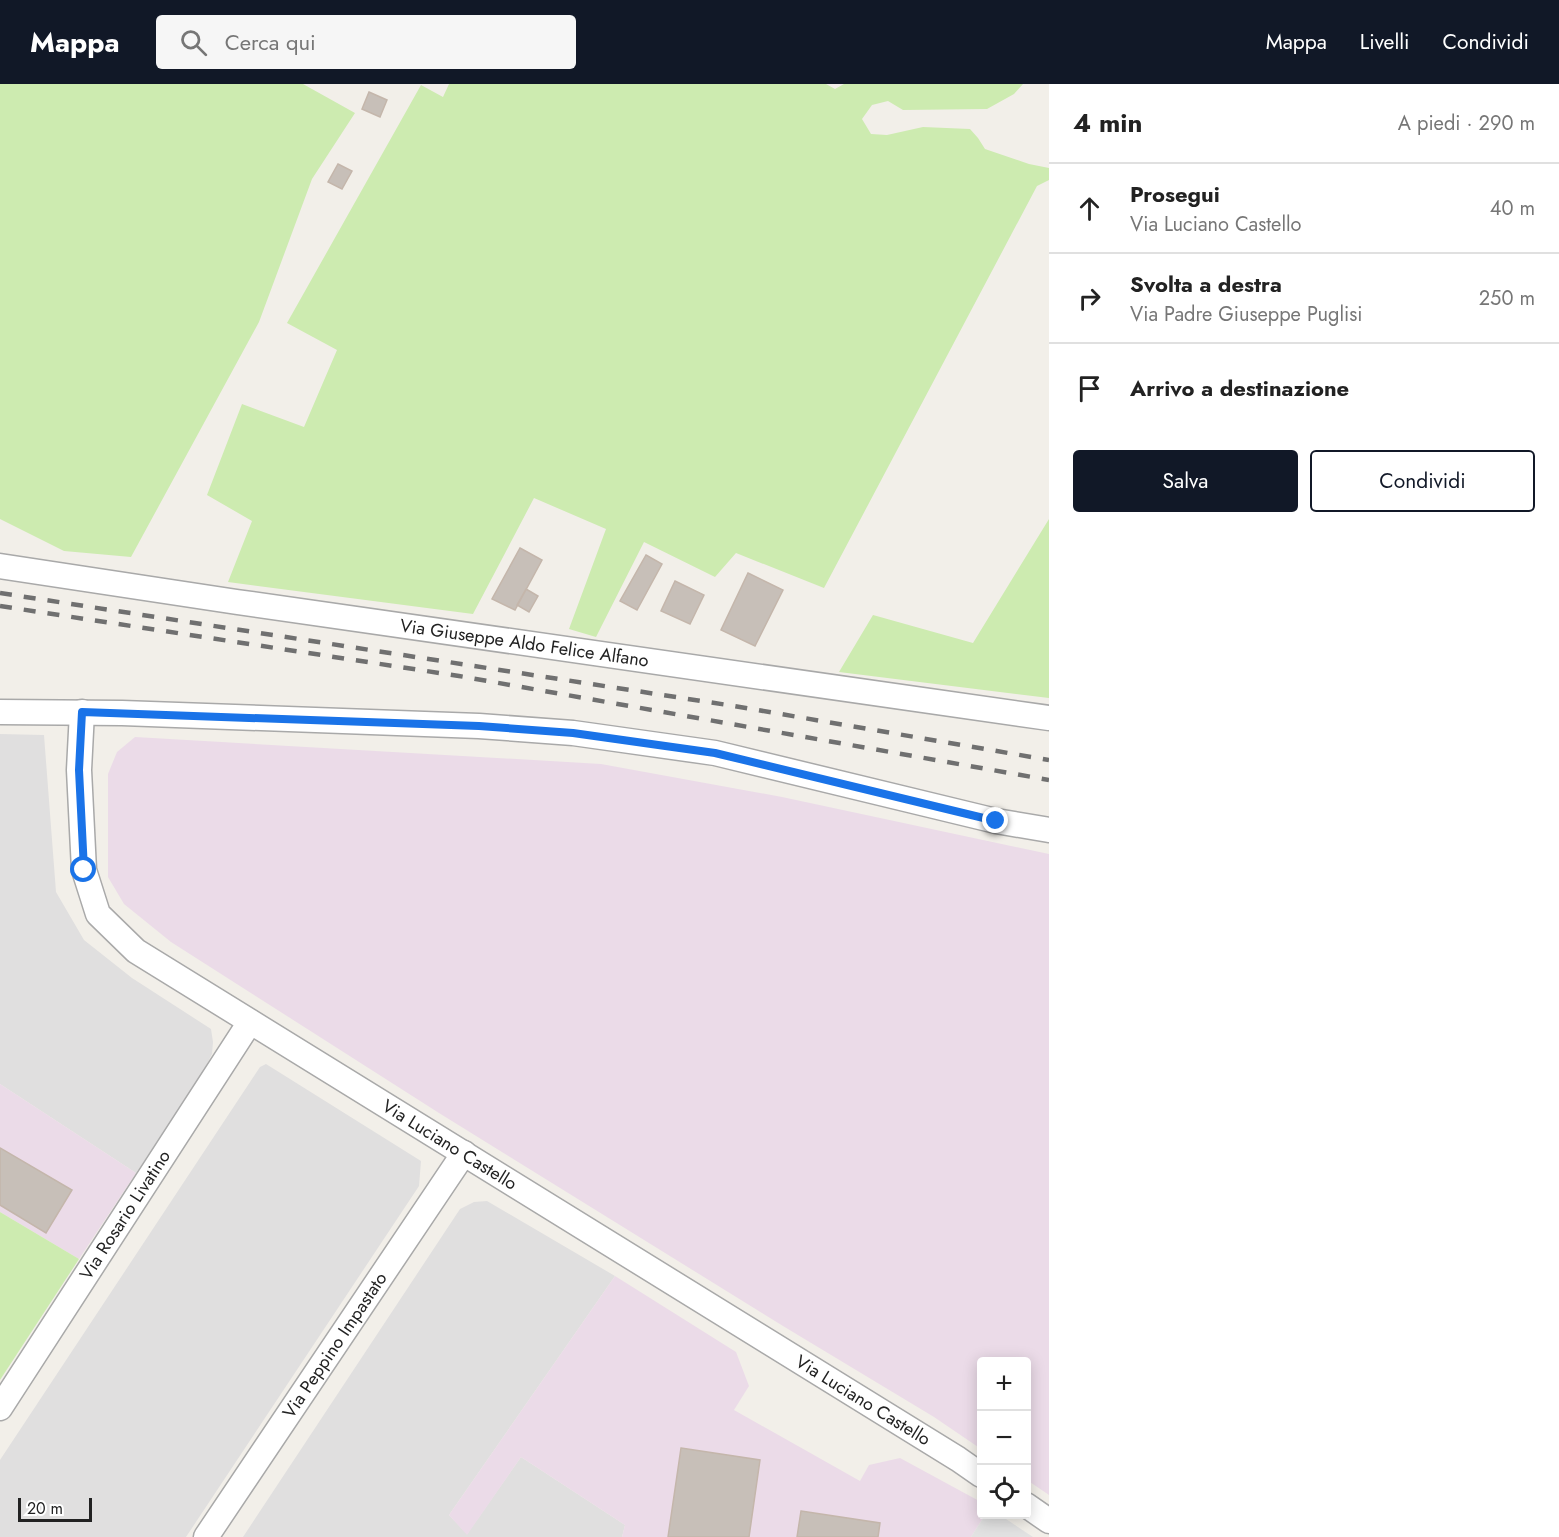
<!DOCTYPE html>
<html lang="it">
<head>
<meta charset="utf-8">
<style>
	:root { --surface:#fff; --page:#f6f6f6; --text:#222; --muted:#767676; --line:#e0e0e0; --accent:#111827 }
	body { margin:0; font-family:Jost,sans-serif; background:var(--page); color:var(--text) }
	.controls { position:absolute; right:18px; bottom:18px; display:grid; overflow:hidden; border-radius:6px; box-shadow:0 3px 15px #0003 }
	.controls button { width:54px; height:54px; display:grid; place-items:center; padding:0; border:0; border-bottom:2px solid var(--line); background:var(--surface); color:var(--text); font:30px sans-serif }
	.scale { position:absolute; left:18px; bottom:15px; width:74px; box-sizing:border-box; padding-left:6px; border:3px solid #222; border-top:0; font-size:16px; line-height:21px; white-space:nowrap; color:#222; -webkit-text-stroke:4px #fff; paint-order:stroke }
	.stop { position:absolute; width:18px; height:18px; margin:-14px; border:4px solid #1a73e8; border-radius:50%; background:#fff }
	.stop.end { background:#1a73e8; border-color:#fff; box-shadow:0 2px 6px #0008 }
	.list { margin:0; padding:0; list-style:none }
	h2 { display:flex; justify-content:space-between; align-items:center; height:78px; margin:0; padding:0 24px; font-size:26px }
	h2 small { font-size:20px; font-weight:400; color:var(--muted) }
	.list li { display:grid; grid-template-columns:39px 1fr auto; gap:18px; align-items:center; box-sizing:border-box; height:90px; padding:0 24px; border-top:2px solid var(--line) }
	.list b { display:block; font-size:22px; white-space:nowrap }
	.list p { margin:0; font-size:20px; white-space:nowrap; color:var(--muted) }
	.list em { font-size:20px; font-style:normal; color:var(--muted) }
	.actions { display:flex; gap:12px; padding:18px 24px }
	.actions a { flex:1; padding:14px 0; border:2px solid var(--accent); border-radius:6px; text-align:center; font-size:21px; color:var(--accent) }
	.actions .main { background:var(--accent); color:#fff }
	.icon { flex:none; width:33px; height:33px; fill:none; stroke:currentColor; stroke-width:2; stroke-linecap:round; stroke-linejoin:round }
	.map { position:relative; flex:none; width:1049px; height:1453px; overflow:hidden }
	header { display:flex; align-items:center; gap:36px; box-sizing:border-box; height:84px; padding:0 30px; background:var(--accent); color:#fff }
	header strong { font-size:28px }
	nav { display:flex; gap:33px; margin-inline-start:auto; font-size:21px }
	.search { width:420px; height:54px; background:var(--page); display:flex; align-items:center; gap:15px; box-sizing:border-box; padding:0 21px; border-radius:6px; color:var(--muted); font-size:22px }
	main { display:flex }
	aside { flex:1; background:var(--surface) }
	.map>svg:first-child { display:block }
</style>
</head>
<body>
<header>
<strong>Mappa</strong>
<div class="search"><svg class="icon" aria-label="search" viewBox="0 0 24 24"><circle cx="10" cy="10" r="6"/><path d="M15 15l6 6"/></svg>Cerca qui</div>
<nav><a>Mappa</a><a>Livelli</a><a>Condividi</a></nav>
</header>
<main>
<div class="map">
<svg width="1049" height="1453" viewBox="0 0 1049 1453">
	<rect width="100%" height="100%" fill="#f2efe9"/>
	<path fill="#e0dfdf" d="M0 650 44 651 56 808 84 856 132 894 211 945 213 958 212 970 202 990 136 1089 0 1000Z
		M266 980 421 1077 419 1102 186 1453H0V1376L260 983Z
		M487 1117 615 1192 449 1431 467 1450 521 1373 625 1441 622 1453H243L460 1125 474 1118Z"/>
	<path fill="#ebdbe8" d="M135 653 601 680 782 713 1049 770V1411L1027 1396 1026 1278H981V1365L934 1333 783 1242 439 1029 171 858 124 820 108 793V690L117 668Z
		M0 1000 136 1089 79 1175 0 1128Z
		M615 1192 736 1268 749 1302 734 1326 860 1397 869 1381 900 1374 981 1418V1430L985 1431 971 1453H622L625 1441 521 1373 467 1451 449 1431Z"/>
	<path fill="#cdebb0" d="M0 0H303L355 29 312 95 259 238 131 473 64 467 0 435Z
		M449 0H826L835 5 844 0H1023L1014 10 987 25 903 26 888 17 872 21 862 35 871 50 887 51 923 43 970 45 978 54 985 65 1029 80 1049 84V96L1037 102 824 504 736 469 715 493 644 458 596 553 569 545 606 445 534 414 473 530 228 498 252 437 207 411 242 320 304 343 337 266 287 239 421 1 443 13Z
		M1049 435V614L839 588 873 531 973 559Z
		M0 1128 79 1175 0 1296Z"/>
	<path fill="#e2e2e2" d="M985 1431H1000L1033 1453H971Z"/>
	<path fill="#c7bfb8" stroke="#c4b6ab" stroke-width="1.5" d="M369 8 387 16 380 33 362 25Z
		M338 80 352 87 342 105 328 98Z
		M520 464 542 476 515 526 492 515Z
		M646 471 662 480 637 526 620 517Z
		M748 489 783 506 755 562 721 546Z
		M675 497 704 511 690 540 661 527Z
		M526 505 538 512 529 528 517 521Z
		M0 1064 72 1106 46 1149 0 1121Z
		M681 1364 760 1376 749 1453H668Z
		M801 1427 880 1439 878 1453H797Z"/>
	<g fill="none" stroke-linecap="round" stroke-linejoin="round">
		<defs>
			<g id="minor">
				<path id="s1" d="M0 482 237 518 1049 634"/>
				<path d="M0 628 122 629 479 642 573 649 715 669 996 737 1049 746"/>
				<path id="s2" d="M82 628 79 686 84 786 98 830 136 867 958 1375 981 1391"/>
				<path id="s3" d="M0 1324 250 938"/>
				<path d="M1026 1421 1049 1437"/>
				<path id="s4" d="M206 1453 464 1069"/>
			</g>
		</defs>
		<use href="#minor" stroke="#a9a9a9" stroke-width="27"/>
		<use href="#minor" stroke="#fff" stroke-width="24"/>
		<path stroke="#707070" stroke-width="4.5" stroke-dasharray="12 12" stroke-linecap="butt" d="M0 509 734 622 1049 676
			M0 522 459 592 1049 696"/>
	</g>
	<g fill="none" stroke-linecap="round" stroke-linejoin="round">
		<path stroke="#1a73e8" stroke-width="8" d="M84 786 79 686 82 628 479 642 573 649 715 669 996 737"/>
	</g>
	<g text-anchor="middle" stroke-width="5" stroke-linejoin="round" paint-order="stroke">
		<g font-size="18" fill="#222" stroke="#fff">
			<text dy="6" stroke="none"><textPath href="#s1" startOffset="530">Via Giuseppe Aldo Felice Alfano</textPath></text>
			<text dy="6" stroke="none"><textPath href="#s2" startOffset="626">Via Luciano Castello</textPath></text>
			<text dy="6" stroke="none"><textPath href="#s3" startOffset="230">Via Rosario Livatino</textPath></text>
			<text dy="6" stroke="none"><textPath href="#s4" startOffset="231">Via Peppino Impastato</textPath></text>
			<text dy="6" stroke="none"><textPath href="#s2" startOffset="1112">Via Luciano Castello</textPath></text>
		</g>
	</g>
</svg>
<div class="controls">
<button>+</button>
<button>−</button>
<button><svg class="icon" aria-label="locate" viewBox="0 0 24 24"><circle cx="12" cy="12" r="6"/><path d="M12 2v4M12 18v4M2 12h4M18 12h4"/></svg></button>
</div>
<div class="scale">20 m</div>
<div class="stop" style="left:84px;top:786px"></div>
<div class="stop end" style="left:996px;top:737px"></div>
</div>
<aside>
<h2>4 min<small>A piedi · 290 m</small></h2>
<ul class="list">
<li><svg class="icon" aria-label="ahead" viewBox="0 0 24 24"><path d="M12 20V5M6 11l6-6 6 6"/></svg><div><b>Prosegui</b><p>Via Luciano Castello</p></div><em>40 m</em></li>
<li><svg class="icon" aria-label="right" viewBox="0 0 24 24"><path d="M7 20v-9h11M14 6l5 5-5 5"/></svg><div><b>Svolta a destra</b><p>Via Padre Giuseppe Puglisi</p></div><em>250 m</em></li>
<li><svg class="icon" aria-label="arrive" viewBox="0 0 24 24"><path d="M6 21V4h12l-3 4 3 4H6"/></svg><div><b>Arrivo a destinazione</b></div></li>
</ul>
<div class="actions"><a class="main">Salva</a><a>Condividi</a></div>
</aside>
</main>
</body>
</html>
